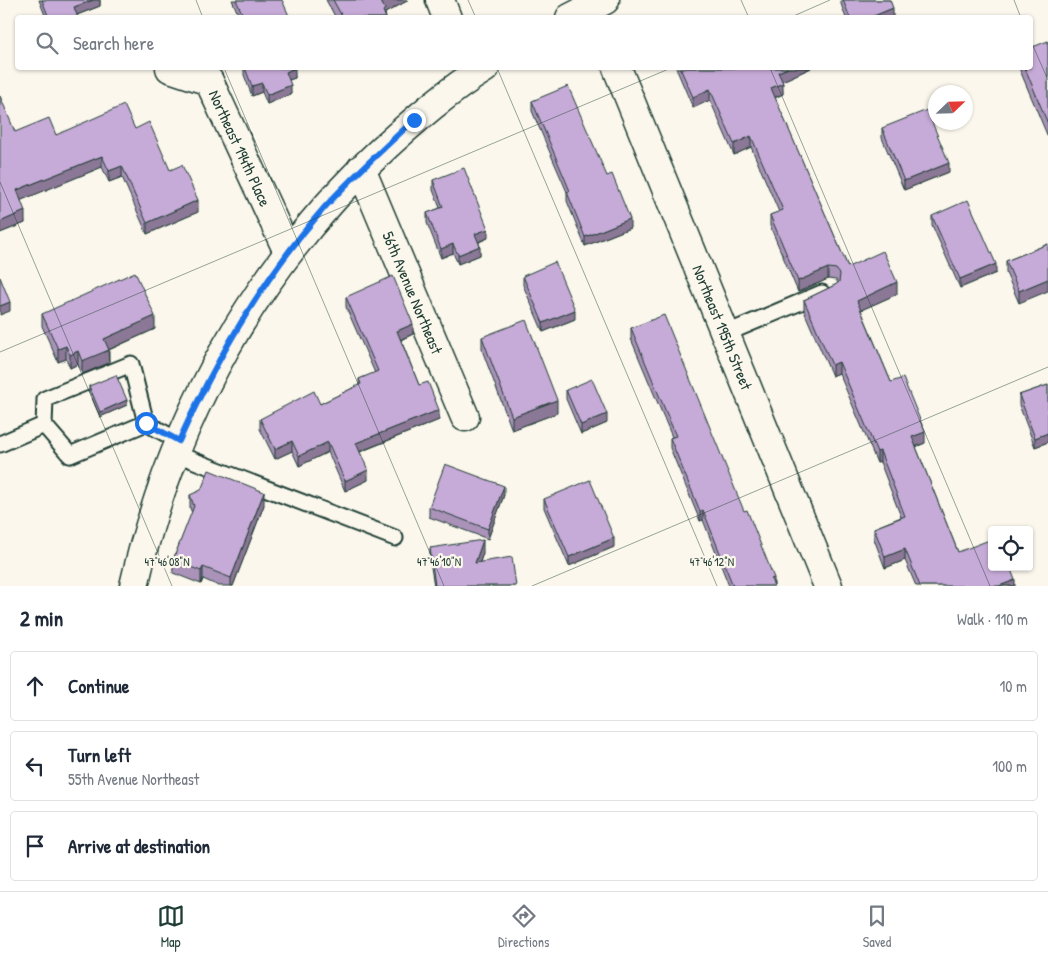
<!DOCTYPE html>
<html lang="en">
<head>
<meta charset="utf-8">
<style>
	:root { --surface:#fff; --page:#f6f6f7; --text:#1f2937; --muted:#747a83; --line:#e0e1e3; --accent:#1f3d34 }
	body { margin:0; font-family:"Patrick Hand",sans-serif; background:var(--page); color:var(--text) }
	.controls { position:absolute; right:15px; bottom:15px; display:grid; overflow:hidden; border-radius:5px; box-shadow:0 1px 4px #0004 }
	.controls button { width:45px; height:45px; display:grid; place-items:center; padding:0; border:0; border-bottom:1px solid var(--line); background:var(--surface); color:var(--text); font:25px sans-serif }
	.compass { position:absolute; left:928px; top:85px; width:45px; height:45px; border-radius:50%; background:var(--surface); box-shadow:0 1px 4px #0004; rotate:67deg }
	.stop { position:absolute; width:15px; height:15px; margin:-11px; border:4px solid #1a73e8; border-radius:50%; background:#fff }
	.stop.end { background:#1a73e8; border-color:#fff; box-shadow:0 1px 5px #0008 }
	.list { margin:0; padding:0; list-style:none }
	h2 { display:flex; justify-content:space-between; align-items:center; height:65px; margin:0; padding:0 20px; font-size:21px }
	h2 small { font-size:16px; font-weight:400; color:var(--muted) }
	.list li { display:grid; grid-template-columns:32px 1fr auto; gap:15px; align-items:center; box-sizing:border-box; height:70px; margin:0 10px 10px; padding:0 10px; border:1px solid var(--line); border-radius:5px }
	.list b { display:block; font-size:19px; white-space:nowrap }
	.list p { margin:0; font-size:16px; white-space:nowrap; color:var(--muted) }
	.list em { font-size:16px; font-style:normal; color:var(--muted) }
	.icon { flex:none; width:28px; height:28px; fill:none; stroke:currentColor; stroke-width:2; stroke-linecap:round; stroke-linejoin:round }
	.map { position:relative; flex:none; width:1048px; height:586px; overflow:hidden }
	.search { position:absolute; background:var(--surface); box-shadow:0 1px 4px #0004; left:15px; right:15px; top:15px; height:55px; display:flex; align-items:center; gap:12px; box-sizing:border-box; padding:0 18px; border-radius:5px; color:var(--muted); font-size:19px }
	.sheet { height:305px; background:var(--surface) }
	nav { display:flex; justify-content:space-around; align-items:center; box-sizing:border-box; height:70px; border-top:1px solid var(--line); background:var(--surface); font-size:14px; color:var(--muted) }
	nav a { display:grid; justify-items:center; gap:2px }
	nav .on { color:var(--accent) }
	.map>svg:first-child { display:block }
</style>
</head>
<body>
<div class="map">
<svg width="1048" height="586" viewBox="0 0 1048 586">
	<rect width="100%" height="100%" fill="#fbf7ec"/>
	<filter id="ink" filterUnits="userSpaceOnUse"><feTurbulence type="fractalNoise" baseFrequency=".02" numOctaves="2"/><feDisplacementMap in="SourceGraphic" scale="10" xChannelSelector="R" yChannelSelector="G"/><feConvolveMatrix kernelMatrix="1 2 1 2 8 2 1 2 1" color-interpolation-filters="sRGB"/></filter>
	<g filter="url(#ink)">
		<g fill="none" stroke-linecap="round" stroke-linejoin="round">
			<defs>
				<path id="service" d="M727 333 822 293
					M44 425 45 399 131 364 146 423
					M0 444 44 425 70 455 146 423 179 441
					M174 453 395 538"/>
				<g id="minor">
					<path d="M440 0 447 18"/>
					<path id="s1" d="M170 68 209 81 288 252"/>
					<path id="s2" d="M617 68 828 586"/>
					<path id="s3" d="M361 169 465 417"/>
				</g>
				<path id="secondary" d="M570 18 605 0
					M134 586C172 418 257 265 385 147 416 119 449 90 485 68"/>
			</defs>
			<use href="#service" stroke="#1f3d34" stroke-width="19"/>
			<use href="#minor" stroke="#1f3d34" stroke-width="31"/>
			<use href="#secondary" stroke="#1f3d34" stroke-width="31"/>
			<use href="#service" stroke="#fbf7ec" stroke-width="15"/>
			<use href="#minor" stroke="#fbf7ec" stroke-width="28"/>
			<use href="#secondary" stroke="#fbf7ec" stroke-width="28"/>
		</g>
		<path fill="#aa92b9" stroke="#1f3d34" d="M39 0H100V6L77 15 78 18H46Z
			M232 0H282L239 16Z
			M326 0H407V1L385 13 386 18H336Z
			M841 0H890L893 18H846L841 4Z
			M1048 41V137L1019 68H1030Z
			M244 68H294L295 78 289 80 291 94 267 104 262 92 252 96 244 75Z
			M676 68H811L782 81 783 94 775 98 848 267 897 294 861 310 891 382 925 443 916 447 958 552 1015 586H916L905 560 885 568 874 539V528L901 517 880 462 877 463 839 373 832 376 804 311V300L835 285 838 283 836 280 828 279 798 292 770 226V215L779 212 751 147 734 155 710 100 693 108Z
			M532 101 607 176 630 228 585 246 567 201V192L532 111Z
			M882 128 949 172 904 190 882 138Z
			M135 129 170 170 198 212 147 234 122 177 109 182 102 167 21 200 25 223 0 233 15 132 56 135Z
			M433 180 488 238 479 242 480 255 458 264 453 253 441 258 427 223V213L440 208 433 190Z
			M932 216 996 273 960 288 932 225Z
			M1048 244 1019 303 1006 273V261Z
			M523 276 575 319 543 332 523 285Z
			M346 297 413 334 401 340 419 385 439 420 360 452 368 480 345 491 328 452 299 466 292 451 275 459 260 429V419L320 404 359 385V379L375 373 346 307Z
			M42 314 155 329 109 350V363L82 374 78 364 70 368 66 359 58 362 42 326Z
			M631 328 774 586H729L703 520 700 521 670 448V438L672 437 631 339Z
			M482 337 557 413 512 430 482 350Z
			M1048 385V442L1035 447 1019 405V395Z
			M89 386 127 405 100 417 89 391Z
			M566 390 607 423 581 434 566 399Z
			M190 495 264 505 233 586H219L203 579 201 584 173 573V560L192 513 190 508Z
			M504 495 488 539 429 517V507Z
			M544 499 614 547 569 566 544 508Z
			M430 548 483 553 480 562 516 586H434L430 561Z"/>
		<path fill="#8b7796" stroke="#1f3d34" d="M93 0H100V6L74 16V7Z
			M385 0H407V1L385 13V18L381 15V2Z
			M893 8V18H869Z
			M295 68V78L286 81V72Z
			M788 68H811L778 83V72Z
			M262 83V92L252 96V86Z
			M783 83V94L771 99V88Z
			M291 85V94L267 104V95Z
			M710 89V100L693 108V97Z
			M751 136V147L734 155V144Z
			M102 156V167L17 202V190Z
			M949 163V172L904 190V181Z
			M122 166V177L109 182V171Z
			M198 200V212L147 234V223Z
			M25 211V223L0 233V222Z
			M630 219V228L585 246V237Z
			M488 229V238L475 243V234Z
			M453 244V253L441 258V249Z
			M480 246V255L458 264V255Z
			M996 264V273L960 288V279Z
			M828 268V279L798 292V281Z
			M1048 279V291L1019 303V291Z
			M897 282V294L857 312V301Z
			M10 302V311L0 315V306Z
			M575 310V319L543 332V323Z
			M155 316V329L108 350 109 363 82 374V361L104 339Z
			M413 324V334L397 341V331Z
			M66 346V359L58 362V349Z
			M78 351V364L70 368V355Z
			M839 362V373L832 376V365Z
			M127 400V405L100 417V412Z
			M557 400V413L512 430V417Z
			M439 410V420L356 453V443Z
			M607 414V423L581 434V425Z
			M925 432V443L912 448V437Z
			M1048 433V442L1035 447V438Z
			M292 441V451L275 459V449Z
			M328 442V452L299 466V456Z
			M880 451V462L877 463V452Z
			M368 470V480L345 491V481Z
			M504 486V495L488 539V529Z
			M264 492V505L233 586H231V578Z
			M703 510V520L700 521V511Z
			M614 538V547L569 566V557Z
			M483 540V553L475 576V563Z
			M905 549V560L885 568V557Z
			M203 567V579L201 584V571Z
			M774 578V586L771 579Z
			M1015 580V586H999Z"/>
		<path fill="#c6aad7" stroke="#1f3d34" d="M42 0H93L74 7 78 18H49Z
			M236 0H282L290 18H236L243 15Z
			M333 0H385L381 2 385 9 383 11 386 18H343Z
			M843 0H890L893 8 869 18H850Z
			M1048 41V124L1025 68H1030V48Z
			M245 68H295L286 72 291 85 267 95 262 83 252 86Z
			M680 68H788L778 72 783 83 771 88 848 267 883 251 897 282 857 301 891 382 903 378 925 432 912 437 958 552 992 539V567H1010L1015 580 999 586H920L905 549 885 557 874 528 905 516 880 451 877 452 839 362 832 365 804 300 835 285 839 282 840 274 836 269 828 268 798 281 770 215 783 210 751 136 734 144 710 89 693 97Z
			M568 86 607 176 612 174 630 219 585 237 567 192 570 191 532 101Z
			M0 96 15 132 49 118 56 135 124 105 135 129 149 122 170 170 182 165 198 200 147 223 122 166 109 171 102 156 17 190 25 211 0 222Z
			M927 110 949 163 904 181 882 128Z
			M464 168 488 229 475 234 480 246 458 255 453 244 441 249 427 213 443 207 433 180Z
			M968 200 996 264 960 279 932 216Z
			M1048 244V279L1019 291 1006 261Z
			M555 262 575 310 543 323 523 276Z
			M135 272 155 316 104 339 109 350 82 361 78 351 70 355 66 346 58 349 42 314Z
			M393 276 413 324 397 331 419 385 428 382 439 410 356 443 368 470 345 481 328 442 299 456 292 441 275 449 260 419 314 391 320 404 361 384 359 379 378 371 346 297Z
			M0 277 10 302 0 306Z
			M664 315 744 511 747 510 774 578 771 579 774 586H733L703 510 700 511 670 438 676 436 631 328Z
			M526 320 557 400 512 417 482 337Z
			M116 375 127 400 100 412 89 386Z
			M592 379 607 414 581 425 566 390Z
			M1048 385V433L1035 438 1019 395Z
			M445 464 504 486 488 529 429 507Z
			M209 470 264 492 231 578 203 567 201 571 173 560 194 506 190 495 201 490Z
			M590 480 614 538 569 557 544 499Z
			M483 540 475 563 512 557 516 586H435L430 548Z"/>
	</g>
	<g fill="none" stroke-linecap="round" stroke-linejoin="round" filter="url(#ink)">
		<path stroke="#1a73e8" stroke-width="6" d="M146 423 179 441C217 357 263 278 324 208 352 177 383 149 414 120"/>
	</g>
	<path fill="none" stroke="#1f3d34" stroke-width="1" stroke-opacity="0.45" d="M196 0 203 18M468 0 476 18M741 0 749 18M1014 0 1021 18M789 18 830 0M1030 39 1048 80M224 68 444 586M497 68 717 586M770 68 990 586M0 182 172 586M0 352 671 68M532 586 1048 367"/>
	<g text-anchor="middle" stroke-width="4.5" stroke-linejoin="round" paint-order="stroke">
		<g font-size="16" fill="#1f3d34" stroke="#fbf7ec">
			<text dy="6" stroke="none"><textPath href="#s1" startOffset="115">Northeast 194th Place</textPath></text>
			<text dy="6" stroke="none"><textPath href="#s3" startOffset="134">56th Avenue Northeast</textPath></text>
			<text dy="6" stroke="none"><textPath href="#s2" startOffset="280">Northeast 195th Street</textPath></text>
		</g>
	</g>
	<g font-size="12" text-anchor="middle" fill="#1f3d34" stroke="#fbf7ec" stroke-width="4.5" stroke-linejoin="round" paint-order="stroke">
		<text x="167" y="566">47°46'08"N</text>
		<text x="439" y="566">47°46'10"N</text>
		<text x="712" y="566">47°46'12"N</text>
	</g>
</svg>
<div class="controls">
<button><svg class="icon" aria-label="locate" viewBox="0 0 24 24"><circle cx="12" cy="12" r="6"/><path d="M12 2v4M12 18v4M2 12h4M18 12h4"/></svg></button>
</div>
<svg class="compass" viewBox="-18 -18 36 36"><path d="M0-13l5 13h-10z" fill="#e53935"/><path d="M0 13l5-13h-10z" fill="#747a83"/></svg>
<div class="stop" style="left:146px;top:423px"></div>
<div class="stop end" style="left:414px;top:120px"></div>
<div class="search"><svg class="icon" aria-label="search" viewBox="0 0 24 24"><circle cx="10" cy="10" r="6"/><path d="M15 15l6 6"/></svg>Search here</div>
</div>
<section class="sheet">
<h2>2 min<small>Walk · 110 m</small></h2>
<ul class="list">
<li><svg class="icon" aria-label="ahead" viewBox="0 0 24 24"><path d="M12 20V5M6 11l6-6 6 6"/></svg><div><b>Continue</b></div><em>10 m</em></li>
<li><svg class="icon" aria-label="left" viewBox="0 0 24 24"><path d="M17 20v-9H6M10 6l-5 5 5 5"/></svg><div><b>Turn left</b><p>55th Avenue Northeast</p></div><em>100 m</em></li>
<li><svg class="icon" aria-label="arrive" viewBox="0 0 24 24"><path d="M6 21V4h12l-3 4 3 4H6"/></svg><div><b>Arrive at destination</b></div></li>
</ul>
</section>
<nav>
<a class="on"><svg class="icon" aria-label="map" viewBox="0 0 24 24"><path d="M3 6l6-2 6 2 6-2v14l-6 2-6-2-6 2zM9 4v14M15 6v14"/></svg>Map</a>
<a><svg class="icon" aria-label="directions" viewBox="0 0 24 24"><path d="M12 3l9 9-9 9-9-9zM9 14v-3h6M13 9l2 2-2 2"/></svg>Directions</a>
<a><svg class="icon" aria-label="saved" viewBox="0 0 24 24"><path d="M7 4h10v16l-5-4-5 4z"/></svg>Saved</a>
</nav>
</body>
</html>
